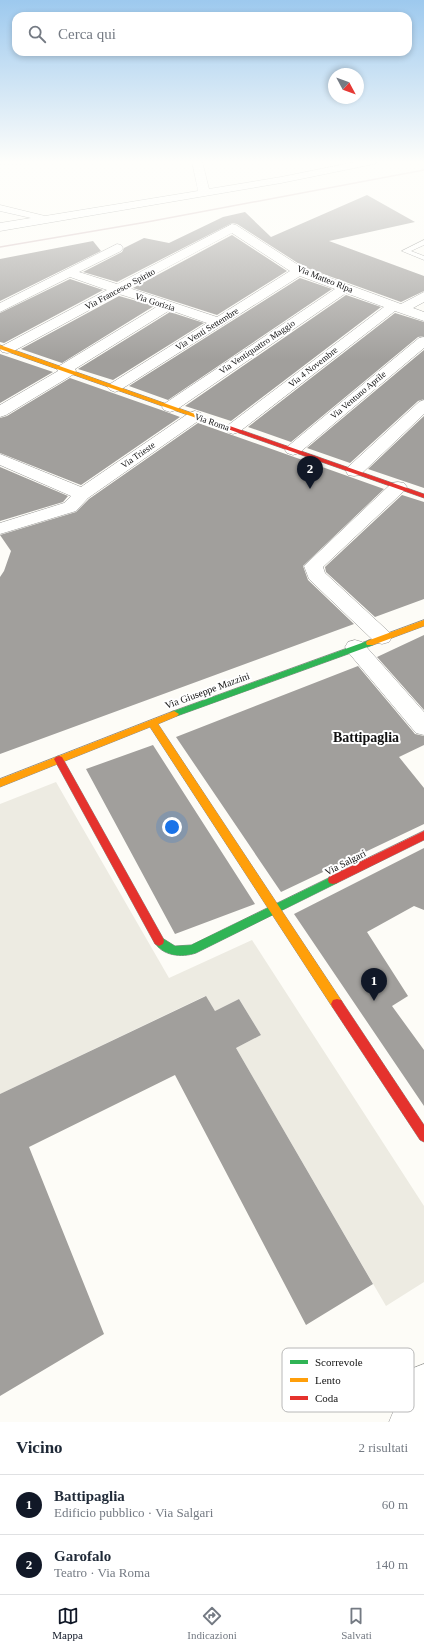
<!DOCTYPE html>
<html lang="it">
<head>
<meta charset="utf-8">
<style>
	:root { --surface:#fff; --page:#f6f6f7; --text:#1f2937; --muted:#747a83; --line:#e0e1e3; --accent:#111827 }
	body { margin:0; font-family:Georgia,serif; background:var(--page); color:var(--text) }
	.compass { position:absolute; left:328px; top:68px; width:36px; height:36px; border-radius:50%; background:var(--surface); box-shadow:0 2px 6px #0003; rotate:131deg }
	.you { position:absolute; left:172px; top:827px; width:14px; height:14px; margin:-10px; border:3px solid #fff; border-radius:50%; background:#1a73e8; box-shadow:0 0 0 6px #1a73e833 }
	.badge { display:grid; place-items:center; width:26px; height:26px; border-radius:50%; background:var(--accent); color:#fff; font-size:13px; font-weight:700 }
	.pin { position:absolute; translate:-50% -33px; filter:drop-shadow(0 1px 2px #0008) }
	.pin::after { content:''; position:absolute; top:21px; width:14px; height:12px; background:inherit; clip-path:polygon(0 0,100% 0,50% 100%) }
	.list { margin:0; padding:0; list-style:none }
	h2 { display:flex; justify-content:space-between; align-items:center; height:52px; margin:0; padding:0 16px; font-size:17px }
	h2 small { font-size:13px; font-weight:400; color:var(--muted) }
	.list li { display:grid; grid-template-columns:26px 1fr auto; gap:12px; align-items:center; box-sizing:border-box; height:60px; padding:0 16px; border-top:1px solid var(--line) }
	.list b { display:block; font-size:15px; white-space:nowrap }
	.list p { margin:0; font-size:13px; white-space:nowrap; color:var(--muted) }
	.list em { font-size:13px; font-style:normal; color:var(--muted) }
	.icon { flex:none; width:22px; height:22px; fill:none; stroke:currentColor; stroke-width:2; stroke-linecap:round; stroke-linejoin:round }
	.map { position:relative; flex:none; width:424px; height:1422px; overflow:hidden }
	.search { position:absolute; background:var(--surface); box-shadow:0 2px 6px #0003; left:12px; right:12px; top:12px; height:44px; display:flex; align-items:center; gap:10px; box-sizing:border-box; padding:0 14px; border-radius:12px; color:var(--muted); font-size:15px }
	.sheet { height:172px; background:var(--surface) }
	nav { display:flex; justify-content:space-around; align-items:center; box-sizing:border-box; height:56px; border-top:1px solid var(--line); background:var(--surface); font-size:11px; color:var(--muted) }
	nav a { display:grid; justify-items:center; gap:2px }
	nav .on { color:var(--accent) }
	.map>svg:first-child { display:block }
</style>
</head>
<body>
<div class="map">
<svg width="424" height="1422" viewBox="0 0 424 1422">
	<rect width="100%" height="100%" fill="#fdfcf7"/>
	<path fill="#f5f0f3" d="M0 161H133L0 165Z"/>
	<path fill="#edebe2" d="M56 782 169 978 252 940 424 1206V1282L386 1306 236 1048 261 1035 239 999 215 1011 205 996 0 1094V804Z"/>
	<path fill="#a19f9c" d="M367 195 415 222 329 241 424 276V291L401 302 304 267 237 224 232 223 117 282 83 272 122 252 124 248 144 238 169 243 223 217 245 212 271 237Z
		M232 235 287 271 217 315 133 288Z
		M93 241 101 251 0 301V259Z
		M300 278 332 289 168 400 129 386Z
		M70 279 103 290 4 343 0 342V313Z
		M346 295 381 307 231 421 185 406Z
		M119 296 154 306 62 363 21 349Z
		M170 312 204 323 113 380 78 369Z
		M395 313 424 322V336L418 337 291 442 248 427Z
		M424 350V399L418 401 350 463 307 448Z
		M0 354 53 372 0 403Z
		M70 378 164 411 180 417 81 485 0 453V418L7 416Z
		M424 416V488L368 469Z
		M198 423 384 489 303 566 308 580 354 624 0 754V577L4 571 11 551 0 535 76 512 89 499Z
		M0 467 68 496 63 502 0 521Z
		M402 495 424 502V599L375 617 326 572 325 567Z
		M424 635V710L377 657Z
		M358 666 415 734 424 736V745L399 757 424 788V824L281 892 176 737Z
		M153 745 255 904 175 934 86 769Z
		M424 848V910L414 906 367 932 408 996 392 1006 424 1050V1106L294 914Z
		M206 996 215 1011 239 999 261 1035 236 1048 373 1284 306 1325 175 1075 29 1147 104 1334 0 1396V1094Z"/>
	<g fill="none" stroke-linecap="round" stroke-linejoin="round">
		<defs>
			<path id="lane" d="M424 240V245L411 251 424 256V260L402 251Z"/>
			<path id="street" d="M192 161H202L209 189 281 177 360 161H379L374 164 281 183 0 231V223L31 218 0 211V205L45 216 198 191Z
				M232 224 236 225 303 268 401 304 424 292V302L413 308 424 312V321L395 311 239 432 233 434 227 432 225 429 227 426 384 307 346 293 176 410 170 412 164 410 162 407 164 404 335 289 300 276 120 390 115 392 110 390 107 387 110 384 207 323 170 310 75 369 76 371 74 374 6 415 0 417V405L58 371 57 369 59 366 158 306 119 294 12 352 7 353 2 352 0 349 2 346 107 290 70 277 0 312V303L117 244 121 245 123 248 121 251 79 272 117 284ZM232 233 290 271 217 317 129 288Z
				M424 337V348L299 453 293 455 287 453 285 450 287 447 419 338Z
				M424 400V414L360 475 354 476 348 475 346 471 348 467 419 402Z
				M195 411 201 413 203 416 201 419 88 498 76 511 0 534V523L64 503 71 496 0 465V454L81 487 189 413Z
				M398 482 404 483 407 487 404 491 323 567 325 573 389 632 392 637 389 642 382 644 375 642 309 579 304 566 392 483Z
				M355 640 362 642 424 712V735L416 733 348 652 345 647 348 642Z
				M424 1364V1422H389L411 1369Z"/>
			<path id="fast" d="M370 640 373 641 374 643 373 645 177 716H171L169 714 171 712Z
				M333 876 337 877 338 880 337 883 196 953C182 958 161 956 154 941L155 938 159 936 175 946 191 945Z"/>
			<path id="slow" d="M0 345 226 425 227 426 222 427 0 349Z
				M424 620V626L373 645H367L366 643 367 641Z
				M174 711 179 714 177 716 158 724 341 1000 343 1004 341 1008 337 1009 333 1008 150 727 0 787V779Z"/>
			<path id="jam" d="M224 424 424 494V498L222 427V425Z
				M59 756 62 757 163 938 164 941 163 944 159 946 155 944 54 759 56 757Z
				M424 831V840L337 883 333 884 329 883 328 880 329 877Z
				M337 999 341 1000 424 1125V1142L420 1140 333 1008 331 1004 333 1000Z"/>
		</defs>
		<use href="#lane" stroke="#979795" stroke-width="1"/>
		<use href="#street" stroke="#979795" stroke-width="1"/>
		<use href="#fast" stroke="#8e8d8b" stroke-width="1"/>
		<use href="#slow" stroke="#8e8d8b" stroke-width="1"/>
		<use href="#jam" stroke="#8e8d8b" stroke-width="1"/>
		<use href="#lane" fill="#fffffe" fill-rule="evenodd"/>
		<use href="#street" fill="#fffffe" fill-rule="evenodd"/>
		<use href="#fast" fill="#30b455" fill-rule="evenodd"/>
		<use href="#slow" fill="#ff9f0a" fill-rule="evenodd"/>
		<use href="#jam" fill="#e5322d" fill-rule="evenodd"/>
		<path stroke="#d9c6c7" stroke-width="1.5" d="M0 247 147 222 424 170"/>
	</g>
	<linearGradient id="sky" x2="0" y2="1"><stop stop-color="#9dc9ee"/><stop offset="0.45" stop-color="#fefefb"/><stop offset="1" stop-color="#fefefb" stop-opacity="0"/></linearGradient>
	<rect width="424" height="360" fill="url(#sky)"/>
	<g text-anchor="middle" stroke-width="4" stroke-linejoin="round" paint-order="stroke">
		<g font-size="9" fill="#111" stroke="#fff">
			<text transform="translate(325 279) rotate(22)" y="3">Via Matteo Ripa</text>
			<text transform="translate(120 289) rotate(-28)" y="3">Via Francesco Spirito</text>
			<text transform="translate(155 302) rotate(18)" y="3">Via Gorizia</text>
			<text transform="translate(207 329) rotate(-32)" y="3">Via Venti Settembre</text>
			<text transform="translate(257 347) rotate(-34)" y="3">Via Ventiquattro Maggio</text>
			<text transform="translate(313 367) rotate(-38)" y="3">Via 4 Novembre</text>
			<text transform="translate(358 395) rotate(-40)" y="3">Via Ventuno Aprile</text>
			<text transform="translate(212 422) rotate(19)" y="3">Via Roma</text>
			<text transform="translate(138 455) rotate(-35)" y="3">Via Trieste</text>
		</g>
		<g font-size="10" fill="#111" stroke="#fff">
			<text transform="translate(207 690) rotate(-20)" y="4">Via Giuseppe Mazzini</text>
			<text transform="translate(345 862) rotate(-27)" y="4">Via Salgari</text>
		</g>
		<g font-size="14" font-weight="bold" fill="#111" stroke="#fff">
			<text x="366" y="742">Battipaglia</text>
		</g>
	</g>
	<rect x="282" y="1348" width="132" height="64" rx="6" fill="#fff" stroke="#b8b8b8" stroke-width="1"/>
	<rect x="290" y="1360" width="18" height="4" fill="#30b455"/>
	<rect x="290" y="1378" width="18" height="4" fill="#ff9f0a"/>
	<rect x="290" y="1396" width="18" height="4" fill="#e5322d"/>
	<g font-size="11" fill="#111">
		<text x="315" y="1366">Scorrevole</text>
		<text x="315" y="1384">Lento</text>
		<text x="315" y="1402">Coda</text>
	</g>
</svg>
<svg class="compass" viewBox="-18 -18 36 36"><path d="M0-13l5 13h-10z" fill="#e53935"/><path d="M0 13l5-13h-10z" fill="#747a83"/></svg>
<div class="you"></div>
<div class="pin badge" style="left:374px;top:1001px">1</div>
<div class="pin badge" style="left:310px;top:489px">2</div>
<div class="search"><svg class="icon" aria-label="search" viewBox="0 0 24 24"><circle cx="10" cy="10" r="6"/><path d="M15 15l6 6"/></svg>Cerca qui</div>
</div>
<section class="sheet">
<h2>Vicino<small>2 risultati</small></h2>
<ul class="list">
<li><span class="badge">1</span><div><b>Battipaglia</b><p>Edificio pubblico · Via Salgari</p></div><em>60 m</em></li>
<li><span class="badge">2</span><div><b>Garofalo</b><p>Teatro · Via Roma</p></div><em>140 m</em></li>
</ul>
</section>
<nav>
<a class="on"><svg class="icon" aria-label="map" viewBox="0 0 24 24"><path d="M3 6l6-2 6 2 6-2v14l-6 2-6-2-6 2zM9 4v14M15 6v14"/></svg>Mappa</a>
<a><svg class="icon" aria-label="directions" viewBox="0 0 24 24"><path d="M12 3l9 9-9 9-9-9zM9 14v-3h6M13 9l2 2-2 2"/></svg>Indicazioni</a>
<a><svg class="icon" aria-label="saved" viewBox="0 0 24 24"><path d="M7 4h10v16l-5-4-5 4z"/></svg>Salvati</a>
</nav>
</body>
</html>
